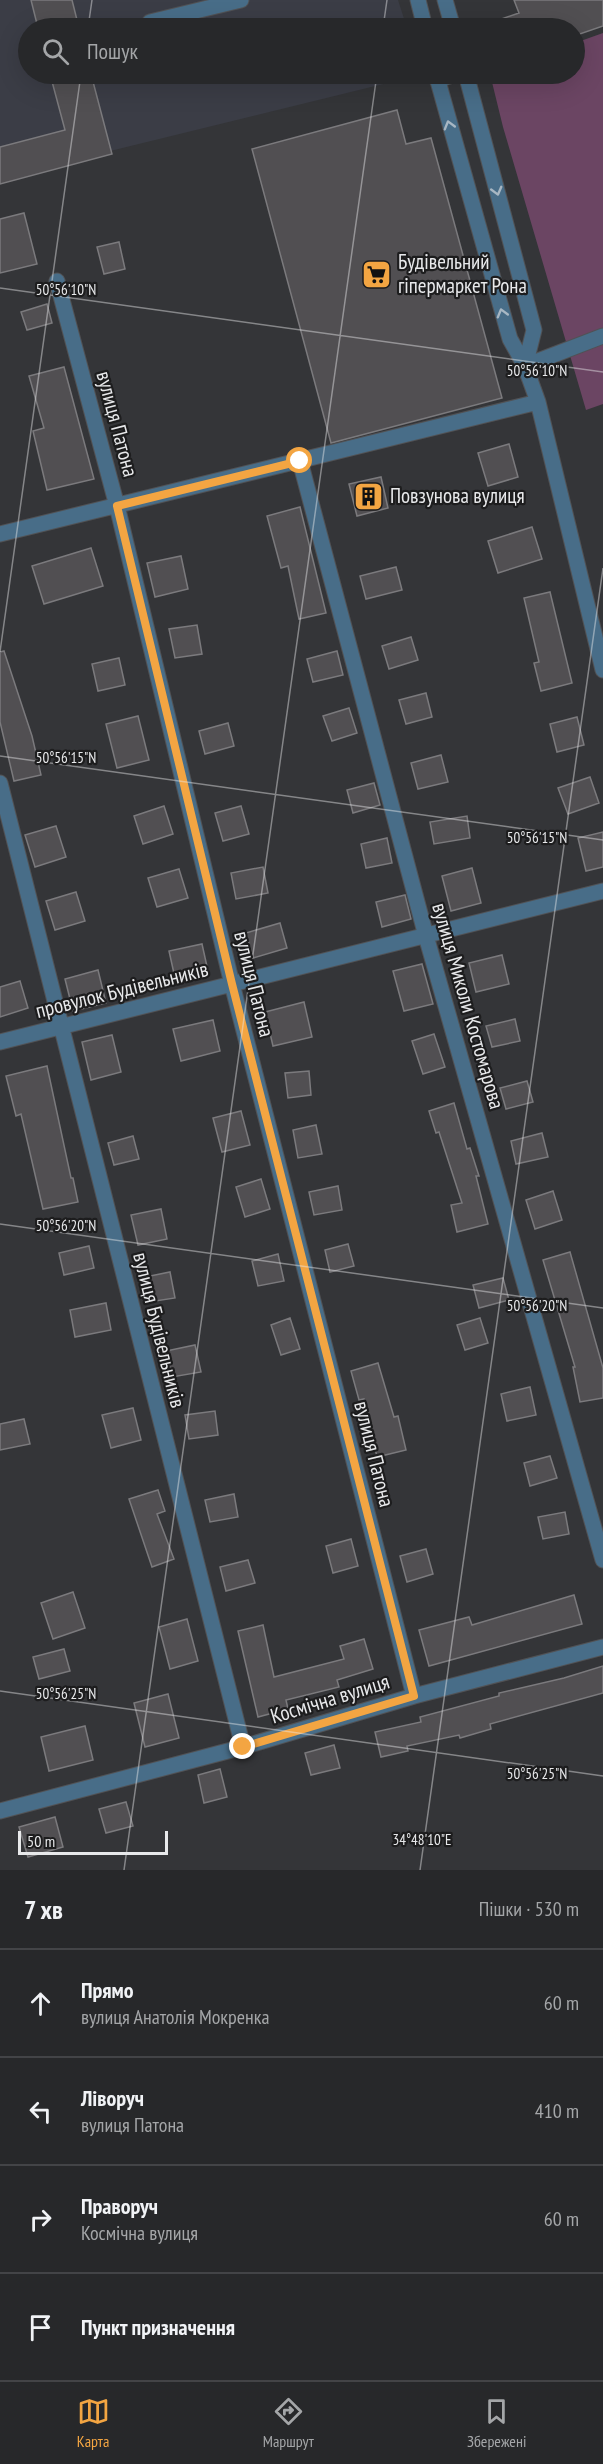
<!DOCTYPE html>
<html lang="uk">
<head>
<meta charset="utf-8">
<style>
	:root { --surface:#27282a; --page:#333436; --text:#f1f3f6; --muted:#a4a6a8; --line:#434447; --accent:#f3a542 }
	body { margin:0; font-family:"PT Sans Narrow",sans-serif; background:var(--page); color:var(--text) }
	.scale { position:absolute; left:18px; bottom:15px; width:150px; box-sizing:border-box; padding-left:6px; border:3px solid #e8e9eb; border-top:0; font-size:16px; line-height:21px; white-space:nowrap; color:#e8e9eb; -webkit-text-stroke:4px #1d1d1e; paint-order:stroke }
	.stop { position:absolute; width:18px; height:18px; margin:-14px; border:4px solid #f3a542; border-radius:50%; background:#fff }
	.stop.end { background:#f3a542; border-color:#fff; box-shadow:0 2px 6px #0008 }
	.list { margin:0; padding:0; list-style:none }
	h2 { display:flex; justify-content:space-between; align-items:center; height:78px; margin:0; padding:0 24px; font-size:26px }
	h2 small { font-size:20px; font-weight:400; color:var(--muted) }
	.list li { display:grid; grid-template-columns:39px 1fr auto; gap:18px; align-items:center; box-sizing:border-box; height:108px; padding:0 24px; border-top:2px solid var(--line) }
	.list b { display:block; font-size:22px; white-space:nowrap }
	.list p { margin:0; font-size:20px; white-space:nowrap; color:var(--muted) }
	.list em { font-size:20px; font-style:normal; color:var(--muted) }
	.icon { flex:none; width:33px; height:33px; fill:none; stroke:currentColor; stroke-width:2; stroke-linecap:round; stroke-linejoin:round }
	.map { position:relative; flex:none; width:603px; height:1870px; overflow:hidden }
	.search { position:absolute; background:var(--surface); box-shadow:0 6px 24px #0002; left:18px; right:18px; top:18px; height:66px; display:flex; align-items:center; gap:15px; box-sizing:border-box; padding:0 21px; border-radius:33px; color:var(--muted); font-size:22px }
	.sheet { height:510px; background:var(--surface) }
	nav { display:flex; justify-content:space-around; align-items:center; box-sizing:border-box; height:84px; border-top:2px solid var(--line); background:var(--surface); font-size:16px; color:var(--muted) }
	nav a { display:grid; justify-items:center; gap:3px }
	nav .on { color:var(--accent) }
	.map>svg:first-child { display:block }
</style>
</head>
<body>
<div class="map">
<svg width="603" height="1870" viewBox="0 0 603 1870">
	<rect width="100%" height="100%" fill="#343538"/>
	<path fill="#3b3d46" d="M0 0H398L407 28H28V74L420 75 0 178Z"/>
	<path fill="#6b4563" d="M603 33V404L586 410 503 127 490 74H574L575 43Z"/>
	<path fill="#514f52" stroke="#7b7a7d" stroke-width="1.5" d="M31 0H72L79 28H38Z
		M514 0H603V26L574 36V28H481V26L519 13Z
		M50 74H91L112 154 0 184V147L65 130Z
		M397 110 406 144 431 138 502 398 331 443 252 149Z
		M24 213 37 264 0 273V219Z
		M119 242 125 269 104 274 97 247Z
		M47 304 52 323 27 330 21 312Z
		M64 367 94 479 47 490 33 431 44 428 29 376Z
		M509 444 518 477 488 486 478 453Z
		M381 477 388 508 357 516 349 484Z
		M300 507 326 613 299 619 288 566 281 568 267 516Z
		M532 527 542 559 498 573 488 541Z
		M91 548 103 586 44 604 32 566Z
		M181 556 188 589 155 597 147 563Z
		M396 567 402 590 366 599 360 576Z
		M550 592 572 683 541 691 534 663 539 662 524 598Z
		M197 625 202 654 175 658 169 629Z
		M411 637 418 660 389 669 382 646Z
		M4 651 32 736 41 775 14 781 0 722V652Z
		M337 651 343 675 313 682 307 659Z
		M119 658 125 685 98 691 92 664Z
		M426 693 432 717 406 724 399 700Z
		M349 708 357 733 332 741 323 716Z
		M138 716 149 760 117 768 106 724Z
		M577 717 584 745 557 752 550 724Z
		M228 723 234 746 205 754 199 731Z
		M441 755 448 782 418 789 411 763Z
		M590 777 599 803 568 814 558 788Z
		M374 783 380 805 353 813 347 790Z
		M164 806 173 834 143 844 134 816Z
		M241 806 249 834 223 841 215 813Z
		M467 816 470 838 434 844 430 822Z
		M56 826 66 857 35 867 25 835Z
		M603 832V867L586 871 578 838Z
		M387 838 392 863 366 868 361 844Z
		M263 867 268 893 236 899 231 873Z
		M472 868 481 903 451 911 442 876Z
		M179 869 188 898 157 907 148 878Z
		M76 892 85 921 55 930 46 901Z
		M405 895 411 919 382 927 376 902Z
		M280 923 287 948 253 958 246 933Z
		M202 944 208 971 175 978 169 951Z
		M502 955 509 984 476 992 469 963Z
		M422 964 433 1004 404 1011 393 971Z
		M98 970 106 1003 73 1011 65 979Z
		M20 981 28 1008 0 1017V987Z
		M304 1002 312 1037 273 1046 265 1012Z
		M515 1019 520 1041 492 1047 486 1026Z
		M213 1020 220 1051 181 1061 173 1029Z
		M434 1034 445 1067 423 1074 412 1041Z
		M112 1035 121 1072 91 1080 82 1042Z
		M47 1066 71 1178H73L78 1202 43 1209 21 1114 16 1116 6 1076Z
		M309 1071 311 1095 288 1098 285 1073Z
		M527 1081 533 1102 506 1109 500 1088Z
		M454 1103 467 1149 470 1148 479 1176H476L488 1224 457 1232 451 1205 462 1203 439 1132 436 1133 429 1111Z
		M241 1111 250 1145 222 1152 213 1118Z
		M316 1125 322 1154 298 1158 293 1130Z
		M542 1133 548 1157 516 1164 511 1141Z
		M133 1136 139 1159 114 1165 108 1143Z
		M261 1179 270 1209 245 1217 236 1187Z
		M338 1186 342 1210 314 1215 309 1192Z
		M553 1191 562 1220 535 1229 526 1200Z
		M161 1209 167 1239 138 1245 131 1215Z
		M348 1244 354 1266 330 1272 325 1250Z
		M89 1246 94 1268 64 1275 59 1253Z
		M570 1252 603 1368V1398L580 1402 573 1367H575L543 1260Z
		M278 1254 284 1281 258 1286 252 1261Z
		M170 1272 175 1298 149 1302 145 1277Z
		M503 1278 509 1300 479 1308 473 1285Z
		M106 1303 111 1330 75 1337 70 1310Z
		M290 1318 300 1349 281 1355 271 1325Z
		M480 1318 488 1343 465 1350 457 1325Z
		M195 1345 201 1372 172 1377 166 1351Z
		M378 1363 394 1417 398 1416 406 1450 377 1457 364 1399 359 1400 351 1371Z
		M530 1387 536 1415 507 1421 501 1394Z
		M133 1408 141 1440 111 1448 102 1415Z
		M215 1411 218 1435 189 1439 185 1415Z
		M24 1419 30 1444 0 1450V1424Z
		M550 1456 557 1478 530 1486 524 1463Z
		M158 1490 165 1511 157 1514 174 1559 152 1567 129 1499Z
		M234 1494 238 1517 210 1522 205 1500Z
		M565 1512 569 1534 543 1539 538 1517Z
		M351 1539 358 1566 333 1573 326 1546Z
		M426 1549 433 1574 407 1582 400 1556Z
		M248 1560 255 1583 226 1591 220 1567Z
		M73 1592 85 1628 53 1639 41 1603Z
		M574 1595 582 1624 429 1666 419 1630 469 1617 472 1625Z
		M187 1619 198 1661 170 1669 159 1627Z
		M263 1625 274 1677 344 1659 340 1646 364 1639 373 1669 337 1680 339 1687 286 1700 288 1709 258 1717 238 1631Z
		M64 1649 70 1671 39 1679 33 1657Z
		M603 1666V1693L490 1724 491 1729 460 1738 459 1735 407 1746 408 1751 381 1757 375 1732 421 1722 420 1717 499 1696V1693L564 1678Z
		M168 1694 179 1738 145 1747 134 1703Z
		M85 1726 93 1760 49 1771 41 1737Z
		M334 1745 340 1768 311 1775 305 1753Z
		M220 1769 227 1797 204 1803 198 1775Z
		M126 1802 133 1826 106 1833 99 1809Z
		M55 1817 63 1847 28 1857 19 1827Z"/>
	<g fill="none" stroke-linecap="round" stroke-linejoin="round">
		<defs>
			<path id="minor" d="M418 0 425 28
				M445 0 453 28
				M150 22 241 0
				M436 74 510 339 525 366 538 402 603 670
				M466 74 534 330 525 366
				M437 80 456 74
				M57 281 117 506 232 984 414 1696
				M525 366 603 336
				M300 461 426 936 603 1560
				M0 534 538 402
				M0 783 243 1747
				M0 1042 603 891
				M0 1811 243 1747 414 1696 603 1647"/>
		</defs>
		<use href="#minor" stroke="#515255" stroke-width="17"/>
		<use href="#minor" stroke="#486d88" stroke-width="15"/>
	</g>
	<defs><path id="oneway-chevron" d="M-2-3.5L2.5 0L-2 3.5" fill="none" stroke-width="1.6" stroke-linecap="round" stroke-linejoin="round" transform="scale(1.5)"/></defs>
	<g stroke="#a8b7c3">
		<use href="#oneway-chevron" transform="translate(449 125) rotate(-106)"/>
		<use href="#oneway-chevron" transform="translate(497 191) rotate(75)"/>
		<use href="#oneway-chevron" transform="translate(502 313) rotate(-106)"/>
	</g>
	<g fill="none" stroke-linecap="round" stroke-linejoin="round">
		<path stroke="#f3a542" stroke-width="8" d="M243 1747 414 1696 232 984 117 506 300 461"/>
	</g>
	<path fill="none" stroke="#e8e9eb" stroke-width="1.5" stroke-opacity="0.45" d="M88 28 92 0M383 28 387 0M0 288 603 372M0 652 81 74M0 756 603 840M0 1224 603 1308M0 1691 603 1776M124 1870 377 74M420 1870 603 568"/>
	<defs>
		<symbol id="supermarket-square" viewBox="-11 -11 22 22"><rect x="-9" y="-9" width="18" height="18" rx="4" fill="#f3a542" stroke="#1d1d1e"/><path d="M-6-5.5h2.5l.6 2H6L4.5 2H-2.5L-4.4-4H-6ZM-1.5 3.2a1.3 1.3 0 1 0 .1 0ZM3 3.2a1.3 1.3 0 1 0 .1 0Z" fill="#111"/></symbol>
		<symbol id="building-square" viewBox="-11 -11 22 22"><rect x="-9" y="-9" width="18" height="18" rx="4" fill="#f3a542" stroke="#1d1d1e"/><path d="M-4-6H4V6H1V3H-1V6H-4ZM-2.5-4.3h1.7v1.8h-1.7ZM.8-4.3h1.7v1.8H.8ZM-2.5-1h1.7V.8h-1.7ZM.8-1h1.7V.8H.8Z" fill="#111"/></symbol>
	</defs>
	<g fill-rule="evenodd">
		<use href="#supermarket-square" x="360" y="258" width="33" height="33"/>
		<use href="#building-square" x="352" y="480" width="33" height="33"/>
	</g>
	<g text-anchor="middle" stroke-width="4.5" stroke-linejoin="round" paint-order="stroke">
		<g font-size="21" fill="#e8e9eb" stroke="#1d1d1e" text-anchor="start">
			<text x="398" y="269">Будівельний<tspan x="398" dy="24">гіпермаркет Рона</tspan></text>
			<text x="390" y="503">Повзунова вулиця</text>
		</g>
		<g font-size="21" fill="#e8e9eb" stroke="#1d1d1e">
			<text transform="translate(117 424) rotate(75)" y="7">вулиця Патона</text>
			<text transform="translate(254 984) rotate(76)" y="7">вулиця Патона</text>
			<text transform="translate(122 990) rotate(-14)" y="7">провулок Будівельників</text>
			<text transform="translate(468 1006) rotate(74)" y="7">вулиця Миколи Костомарова</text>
			<text transform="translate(159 1330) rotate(76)" y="7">вулиця Будівельників</text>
			<text transform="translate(374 1454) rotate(76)" y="7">вулиця Патона</text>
			<text transform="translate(330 1699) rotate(-17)" y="7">Космічна вулиця</text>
		</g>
	</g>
	<g font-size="15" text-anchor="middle" fill="#e8e9eb" stroke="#1d1d1e" stroke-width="4.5" stroke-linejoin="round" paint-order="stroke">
		<text x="66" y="295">50°56'10"N</text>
		<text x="537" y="376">50°56'10"N</text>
		<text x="66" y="763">50°56'15"N</text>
		<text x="537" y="843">50°56'15"N</text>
		<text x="66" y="1231">50°56'20"N</text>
		<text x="537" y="1311">50°56'20"N</text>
		<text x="66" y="1699">50°56'25"N</text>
		<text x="537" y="1779">50°56'25"N</text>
		<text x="422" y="1845">34°48'10"E</text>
	</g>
</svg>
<div class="scale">50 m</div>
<div class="stop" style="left:300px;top:461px"></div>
<div class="stop end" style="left:243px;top:1747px"></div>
<div class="search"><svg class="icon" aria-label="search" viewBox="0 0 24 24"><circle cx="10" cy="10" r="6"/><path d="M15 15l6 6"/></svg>Пошук</div>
</div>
<section class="sheet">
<h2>7 хв<small>Пішки · 530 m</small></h2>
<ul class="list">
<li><svg class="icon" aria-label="ahead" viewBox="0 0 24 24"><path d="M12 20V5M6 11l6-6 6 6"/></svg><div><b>Прямо</b><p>вулиця Анатолія Мокренка</p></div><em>60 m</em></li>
<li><svg class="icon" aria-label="left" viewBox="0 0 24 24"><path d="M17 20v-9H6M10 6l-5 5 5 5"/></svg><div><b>Ліворуч</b><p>вулиця Патона</p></div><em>410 m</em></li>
<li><svg class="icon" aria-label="right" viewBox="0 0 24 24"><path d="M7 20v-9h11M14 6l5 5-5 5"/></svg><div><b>Праворуч</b><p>Космічна вулиця</p></div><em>60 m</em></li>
<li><svg class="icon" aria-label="arrive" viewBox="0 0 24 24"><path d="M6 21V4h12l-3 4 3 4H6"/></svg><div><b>Пункт призначення</b></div></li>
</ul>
</section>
<nav>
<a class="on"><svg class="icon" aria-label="map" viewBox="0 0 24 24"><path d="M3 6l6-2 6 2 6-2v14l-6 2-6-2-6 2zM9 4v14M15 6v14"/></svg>Карта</a>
<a><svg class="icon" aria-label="directions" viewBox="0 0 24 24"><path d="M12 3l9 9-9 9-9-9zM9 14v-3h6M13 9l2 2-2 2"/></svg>Маршрут</a>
<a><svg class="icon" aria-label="saved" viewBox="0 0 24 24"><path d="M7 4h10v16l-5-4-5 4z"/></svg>Збережені</a>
</nav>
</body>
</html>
